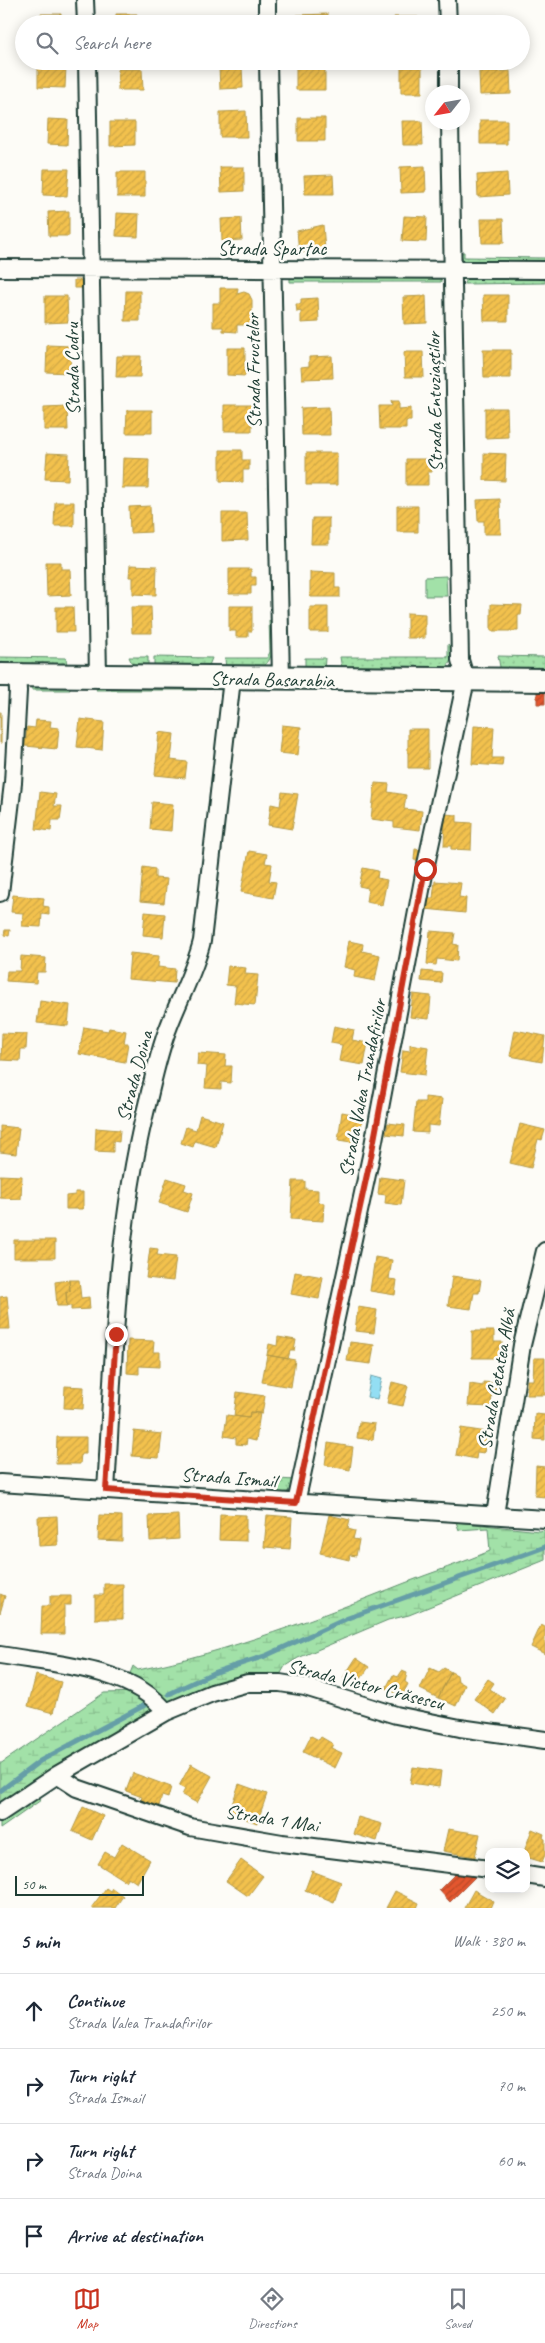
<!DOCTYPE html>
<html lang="en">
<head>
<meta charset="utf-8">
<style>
	:root { --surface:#fff; --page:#f2f2f3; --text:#1f2937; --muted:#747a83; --line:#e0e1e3; --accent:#c8321e }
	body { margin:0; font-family:Caveat,sans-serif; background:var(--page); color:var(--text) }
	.controls { position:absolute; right:15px; bottom:15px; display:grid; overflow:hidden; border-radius:10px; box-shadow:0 2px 12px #0003 }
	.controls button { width:45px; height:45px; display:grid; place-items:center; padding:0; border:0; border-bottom:1px solid var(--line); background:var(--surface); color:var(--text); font:25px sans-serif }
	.compass { position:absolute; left:425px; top:85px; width:45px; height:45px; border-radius:50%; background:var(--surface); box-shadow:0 2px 12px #0003; rotate:239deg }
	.scale { position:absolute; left:15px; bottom:12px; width:129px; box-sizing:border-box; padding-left:5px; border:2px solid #1f3d34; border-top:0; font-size:14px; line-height:18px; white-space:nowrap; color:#1f3d34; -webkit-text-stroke:4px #fdfcf7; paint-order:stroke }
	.stop { position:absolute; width:15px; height:15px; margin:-11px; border:4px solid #c8321e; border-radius:50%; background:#fff }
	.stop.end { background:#c8321e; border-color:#fff; box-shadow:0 1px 5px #0008 }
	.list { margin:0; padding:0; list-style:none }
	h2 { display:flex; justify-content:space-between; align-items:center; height:65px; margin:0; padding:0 20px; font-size:21px }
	h2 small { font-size:16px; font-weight:400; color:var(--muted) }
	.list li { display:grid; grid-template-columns:32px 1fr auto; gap:15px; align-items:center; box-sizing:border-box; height:75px; padding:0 20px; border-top:1px solid var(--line) }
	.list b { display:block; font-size:19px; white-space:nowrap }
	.list p { margin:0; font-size:16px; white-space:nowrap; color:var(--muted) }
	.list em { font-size:16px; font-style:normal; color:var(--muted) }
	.icon { flex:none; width:28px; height:28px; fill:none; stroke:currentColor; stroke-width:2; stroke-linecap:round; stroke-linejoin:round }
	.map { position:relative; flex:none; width:545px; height:1908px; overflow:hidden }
	.search { position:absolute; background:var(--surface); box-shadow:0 2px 12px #0003; left:15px; right:15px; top:15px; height:55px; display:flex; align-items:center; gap:12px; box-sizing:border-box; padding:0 18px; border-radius:28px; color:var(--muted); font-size:19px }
	.sheet { height:365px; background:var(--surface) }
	nav { display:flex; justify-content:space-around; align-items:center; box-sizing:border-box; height:70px; border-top:1px solid var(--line); background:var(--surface); font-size:14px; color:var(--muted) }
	nav a { display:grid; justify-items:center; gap:2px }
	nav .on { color:var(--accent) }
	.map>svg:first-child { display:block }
</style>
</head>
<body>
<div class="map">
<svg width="545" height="1908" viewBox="0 0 545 1908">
	<defs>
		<pattern id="wetland-marsh" width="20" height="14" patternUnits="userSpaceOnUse" patternTransform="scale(1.25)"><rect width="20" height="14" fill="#a2e1a8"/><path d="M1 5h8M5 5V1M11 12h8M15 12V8" fill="none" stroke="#8bc291"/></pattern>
		<pattern id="park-dots" width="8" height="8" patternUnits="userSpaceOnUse" patternTransform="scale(1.25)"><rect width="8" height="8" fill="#a2e1a8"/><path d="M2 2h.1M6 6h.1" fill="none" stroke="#8bc291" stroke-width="1.8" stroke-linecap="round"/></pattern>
		<pattern id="homes-hatch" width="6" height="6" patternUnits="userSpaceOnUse" patternTransform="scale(1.25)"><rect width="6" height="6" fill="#f2c14e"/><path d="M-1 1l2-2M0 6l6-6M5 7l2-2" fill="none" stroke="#cfa745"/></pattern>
		<pattern id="shops-hatch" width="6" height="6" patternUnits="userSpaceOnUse" patternTransform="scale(1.25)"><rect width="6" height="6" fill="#e4572e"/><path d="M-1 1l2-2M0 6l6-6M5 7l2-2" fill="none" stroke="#b84928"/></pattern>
	</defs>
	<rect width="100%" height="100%" fill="#fdfcf7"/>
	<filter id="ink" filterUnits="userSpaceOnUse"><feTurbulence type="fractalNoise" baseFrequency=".02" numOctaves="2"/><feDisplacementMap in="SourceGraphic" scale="10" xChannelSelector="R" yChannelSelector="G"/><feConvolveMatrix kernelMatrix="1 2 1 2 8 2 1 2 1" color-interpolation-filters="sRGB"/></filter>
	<g filter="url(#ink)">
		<path fill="#a2e1a8" stroke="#608f6e" d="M446 576 447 596H425V577Z"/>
		<path fill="url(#wetland-marsh)" stroke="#608f6e" d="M456 1522 539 1531 545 1530V1560L409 1615 388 1620 298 1658 285 1666 280 1675 263 1676 168 1703 154 1688 129 1676 133 1666 138 1670C231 1651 317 1618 405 1583 433 1572 462 1563 490 1551L488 1528 459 1530Z
			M138 1692 154 1708 152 1714 50 1770 0 1806V1764L104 1693Z"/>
		<path fill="url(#park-dots)" stroke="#608f6e" d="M460 252H464V257L545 258V264L464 262Z
			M290 275 441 277V282H290Z
			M545 277V283L464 284 466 278Z
			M269 620 273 624C273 670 271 668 226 670L225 658H267L270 652Z
			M448 644 451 647C453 657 451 662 445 670L342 669 340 657H448Z
			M498 656 545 657V670H504L500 667Z
			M0 657 66 658 67 667 0 666Z
			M129 657H148V670L134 668Z
			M154 657 212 658 208 668 154 670Z
			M305 658H325L324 672H305Z
			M32 686H70V690H32Z
			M98 687 197 690H96Z
			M278 1479 295 1480C291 1491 288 1494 277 1492Z
			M37 1795 41 1800 0 1829V1820Z"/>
		<path fill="#93def3" stroke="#659ea7" d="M371 1376 382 1379 377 1399 367 1397Z"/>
		<path fill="url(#homes-hatch)" stroke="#b39946" d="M40 14H61V24H40Z
			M116 14H137V24H116Z
			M328 14V24H297V15Z
			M503 16V24H475V18Z
			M210 17 239 18V24H210Z
			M394 17H418L419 24H394Z
			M325 64V90H296V65Z
			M38 65 66 66 65 88 38 87Z
			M219 67H242L243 88 220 89Z
			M401 67H422V93H401Z
			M118 69H142L143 90H118Z
			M510 71 511 94 480 95 479 72Z
			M246 111 247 137H220V112Z
			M298 118H325V141H298Z
			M48 119 68 120 67 145 47 144Z
			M480 120H507V144H480Z
			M402 121H422L423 145H403Z
			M110 122H135V145L110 146Z
			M425 166 426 192 401 193 400 167Z
			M220 167H244V191L221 192Z
			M44 169H69L67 196 43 195Z
			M117 172H145V197H117Z
			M507 173 508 195 478 197 477 175Z
			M333 175 334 194H305L304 176Z
			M69 211V236H49L48 212Z
			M117 213 139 214 138 237 116 236Z
			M404 216 427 217 426 242 402 241Z
			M241 218 242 240 222 241 221 219Z
			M481 219H503L504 243H482Z
			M323 225 325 250 299 253 297 231Z
			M74 280H82V288H74Z
			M220 288H238L237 294 244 292 249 294 252 300V325H237V332L223 331V327H213V303H220Z
			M126 291H140V321H125Z
			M483 295H508V321H484Z
			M45 296H67L68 322 45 323Z
			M426 296 427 323 404 324 403 297Z
			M318 298 319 322 301 323V311L297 312 296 304H301V299Z
			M47 345 71 346 70 373 46 372Z
			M227 348H245V376L227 375Z
			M483 350H511V378H484Z
			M404 352H423L424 377H405Z
			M117 356H141L140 377H116Z
			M332 356 333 378 302 379 301 367 309 366V357Z
			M391 401H399V409L411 408V421H406V429H380L379 406H392Z
			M224 405H252V431H224Z
			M67 406 68 430H44V407Z
			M329 407 330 435H302L301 408Z
			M485 408H507L508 437 485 438Z
			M127 410H152V433H126Z
			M220 450H242V460H249V470H243V482L220 481Z
			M47 453 69 454 68 480 45 479Z
			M306 453H337V485H306Z
			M484 453 506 454 505 481 484 480Z
			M123 458 149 459 148 488H122Z
			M406 459H431L432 472H428V485H406Z
			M500 499 501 534H484V521H478L477 500Z
			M55 502H74V526H54Z
			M150 506 151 532 130 533 129 507Z
			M397 506H418V532H397Z
			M222 513H247L248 540 222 541Z
			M312 518H329V544H311Z
			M46 562H61V569H70L71 595 47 596Z
			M130 565 157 566 156 595 133 594V577H129Z
			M229 569H251V577H256V585H251V594H229Z
			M310 572 335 573V588H340V597H310Z
			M491 604 522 605 521 615H518V631H491Z
			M229 606H252V631H248V637H236V631H229Z
			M56 607H73L74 632H56Z
			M131 607H151L152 633H132Z
			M310 607H328V632H310Z
			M407 613 425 614V638H407Z
			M0 712H1V743H0Z
			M80 719 104 722 102 750 77 747Z
			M36 720 51 721 50 727 59 728 57 749 25 746 27 727 35 728Z
			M282 725 301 727 298 755 279 753Z
			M474 726 494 727 492 758H503L502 766 472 764Z
			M408 729H428V768H408Z
			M159 732 174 734 171 760 187 762 185 778 155 775Z
			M375 783 389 784 388 792 406 795 404 809 422 811 420 830 394 827V822L371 819Z
			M40 792 56 794 54 806H62L60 820H52L51 831 36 829Z
			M282 792 298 794 292 829 268 825 271 804 280 806Z
			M152 802 173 804 171 831 150 829Z
			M445 814 457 815V822L472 823 471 850 451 849V846H444Z
			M415 849 422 850 421 861 414 860Z
			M249 851 267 854 265 863 272 864 269 881 276 882 273 898 241 892Z
			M143 867 155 869V878L167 879 164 903 140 901Z
			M363 868 378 871 377 878 387 880 382 905 366 902 368 888 359 886Z
			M435 881 461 883 459 897 466 898 465 913 425 909 426 898H433Z
			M13 895 44 898 43 906 49 907V915L42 914 41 927 22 926 23 913 11 912Z
			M145 912 165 914 163 937 143 935Z
			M5 930H10L9 936 4 935Z
			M430 931 455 933 453 944 458 945 457 961 437 959 436 965 427 964Z
			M349 941 363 944 362 951 380 955 375 981 354 977 355 970 344 967Z
			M130 953 159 956 158 967 175 969 174 983 128 979Z
			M21 956 46 958 45 972H37L36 983 6 981 7 971H20Z
			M228 966 246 968 245 974 258 975 255 1005 234 1003 236 986 226 985Z
			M422 971 442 973 441 983 421 981Z
			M413 994 431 996 429 1019 410 1017Z
			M40 1001 70 1005 68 1026 37 1023Z
			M334 1026 354 1030 352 1040 368 1043 364 1065 339 1061 342 1045 331 1043Z
			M84 1027 108 1031 109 1028 126 1031 124 1043H128L125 1062 79 1054Z
			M515 1030 545 1036 542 1062 510 1056Z
			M2 1033 27 1034 26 1049H21L20 1061 1 1060Z
			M410 1044 428 1047 425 1075 400 1072 403 1050 410 1051Z
			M198 1053 226 1055 225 1066H232L231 1083 221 1082V1089L205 1088 207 1066 197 1065Z
			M425 1097 442 1099 439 1126 428 1125V1133L413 1132 416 1102H425Z
			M342 1112 363 1116 358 1143 338 1140Z
			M200 1115 223 1122 216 1147 195 1141 193 1147 181 1143 186 1127 196 1130Z
			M388 1123 405 1125 404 1136 386 1134Z
			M520 1124 545 1130 542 1140 538 1139 531 1168 510 1163Z
			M0 1126 19 1128 16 1154 0 1152Z
			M96 1128 120 1130 119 1142 113 1141V1152L95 1151Z
			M0 1175 22 1176 21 1199 0 1198Z
			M380 1177 404 1180 401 1205 385 1203 386 1195 378 1194Z
			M167 1178 186 1184 184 1190 193 1193 187 1212 159 1203Z
			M293 1181H305V1189L318 1190V1202L324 1203 323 1221 291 1219Z
			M75 1192H83V1209H66V1196L75 1195Z
			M14 1240H55V1258H14Z
			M150 1248 158 1249 157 1255 176 1257 173 1281 146 1278Z
			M375 1257 392 1260 389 1279 397 1280 395 1295 370 1291Z
			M295 1272 323 1277 319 1299 291 1294Z
			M452 1276 481 1280 479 1293H474L471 1309 448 1306Z
			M69 1280H79L81 1298 89 1297 90 1309 71 1310V1306H67L66 1292 70 1291Z
			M69 1280 70 1291 66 1292 67 1306H57L55 1282Z
			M7 1296 10 1329H0V1297Z
			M358 1307 377 1310 374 1333 355 1331Z
			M472 1331H494V1342H502V1358H472Z
			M278 1337 296 1340 294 1351H290L288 1359 267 1355 269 1344 277 1346Z
			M128 1340 154 1341 153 1352H160V1367L139 1366V1374L127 1373Z
			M350 1342 374 1345 371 1364 347 1361Z
			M267 1355 295 1360 291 1387 262 1382Z
			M534 1358H545V1395H527V1380H533Z
			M392 1382 408 1386 403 1406 387 1403Z
			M483 1382 496 1383 495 1392H492L491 1407 468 1406 470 1384 483 1386Z
			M65 1386 84 1387 83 1409 64 1408Z
			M237 1392 265 1396 262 1414 250 1412 249 1418 234 1416Z
			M250 1412 260 1413 256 1441 247 1439 246 1445 236 1444V1438L224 1436 227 1415 249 1418Z
			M535 1414 545 1415V1440L534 1439Z
			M359 1422 375 1424 373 1440 357 1438Z
			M461 1428 487 1432 484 1453 477 1452 476 1459 456 1455Z
			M134 1431 162 1434 159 1458 132 1456Z
			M57 1437H86V1454H81L80 1464H56Z
			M328 1443 353 1447 350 1470 325 1465Z
			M536 1466 545 1467V1497L535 1496Z
			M220 1514 246 1515V1541L219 1540Z
			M99 1515 122 1516V1541L98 1540Z
			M178 1515 179 1539 150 1541 149 1516Z
			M267 1515 292 1517 290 1549 264 1547Z
			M329 1515 350 1520 348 1529 355 1531 353 1539 359 1540 356 1556 350 1555 349 1560 320 1553Z
			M57 1516 58 1545 39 1546 38 1517Z
			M104 1584H123V1619H95V1595H104Z
			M0 1594 5 1596 0 1613Z
			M50 1596H71V1605H64V1634H41L42 1606H50Z
			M541 1625 545 1627V1654L531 1647Z
			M356 1658 369 1667 356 1686 343 1678Z
			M430 1668 439 1672 444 1668 451 1672 438 1698 420 1689Z
			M402 1671 407 1673 405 1682 408 1684 402 1696 386 1688 393 1675 398 1677Z
			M451 1672 457 1675 458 1681 465 1685 456 1706 438 1698Z
			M36 1675 61 1682 53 1713 28 1706Z
			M488 1679 494 1683 490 1689 505 1699 495 1714 474 1699Z
			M311 1736 319 1740 321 1737 333 1744 331 1748 342 1753 335 1768 303 1752Z
			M191 1764 212 1776 197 1803 182 1795 185 1789 179 1786Z
			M413 1767 441 1771 439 1787 410 1783Z
			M133 1773 171 1787 168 1798 162 1796 158 1809 140 1803 142 1797 126 1791Z
			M239 1784 267 1794 257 1823 229 1813Z
			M83 1807 103 1816 92 1840 72 1831Z
			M358 1817 382 1824 377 1841 353 1834Z
			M448 1829 480 1834 475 1857 443 1851Z
			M532 1829 544 1834 543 1838 545 1839V1855L542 1862 526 1857V1852H524Z
			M122 1843 150 1860 137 1883 128 1877 125 1881 98 1864 105 1852 114 1857Z
			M241 1860 263 1876 248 1896 226 1881Z
			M312 1871 341 1882 334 1902 305 1890Z
			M106 1888 110 1891 112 1888 123 1896 115 1908H91Z
			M474 1890 493 1901 490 1908H464Z
			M395 1891 419 1903 417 1908H386Z"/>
		<path fill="url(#shops-hatch)" stroke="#a94f30" d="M537 691H545V704H537Z
			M456 1873 476 1876 450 1902 439 1890Z"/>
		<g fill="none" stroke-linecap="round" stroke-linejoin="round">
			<path stroke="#659ea7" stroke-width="5" d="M169 1694 213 1673 265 1656 348 1618 545 1547
				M0 1791 40 1761 145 1705"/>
			<defs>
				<path id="street" d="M85 0 86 24
					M267 0V24
					M447 0 448 24
					M87 61 98 676
					M268 61 281 679
					M449 61V92
					M0 268 545 270
					M0 893 13 783 18 691 17 675
					M0 1483 545 1519
					M106 1490C114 1365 115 1236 145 1113 152 1085 158 1053 169 1026 180 997 195 970 202 941L232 679
					M296 1503 371 1156 425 869 466 680 460 660 450 122
					M495 1515 522 1345 545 1251
					M0 1655C52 1664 132 1667 166 1712
					M57 1775 77 1788 190 1827 282 1843 489 1869
					M0 1813 57 1775 166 1712 212 1693 248 1683H280L305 1687 396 1715 460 1728 545 1740
					M526 1875 545 1878"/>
				<path id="secondary" d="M0 675 545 680"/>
			</defs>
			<use href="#street" stroke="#1f3d34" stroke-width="20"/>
			<use href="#secondary" stroke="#1f3d34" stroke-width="26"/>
			<use href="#street" stroke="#fdfcf7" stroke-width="16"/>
			<use href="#secondary" stroke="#fdfcf7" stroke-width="22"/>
		</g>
	</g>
	<g fill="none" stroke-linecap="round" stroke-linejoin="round" filter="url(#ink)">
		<path stroke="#c8321e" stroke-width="6" d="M116 1334 106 1490 296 1503 371 1156 425 869"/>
	</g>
	<g text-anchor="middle" stroke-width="5" stroke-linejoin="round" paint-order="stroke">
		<g font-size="20" fill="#1f3d34" stroke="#fdfcf7">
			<text x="272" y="255">Strada Spartac</text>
			<text transform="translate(72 369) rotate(-91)" y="7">Strada Codru</text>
			<text transform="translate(253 371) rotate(-91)" y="7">Strada Fructelor</text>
			<text transform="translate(434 402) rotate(-91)" y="7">Strada Entuziaștilor</text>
			<text transform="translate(272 679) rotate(1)" y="7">Strada Basarabia</text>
			<text transform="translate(134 1076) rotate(-75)" y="7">Strada Doina</text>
			<text transform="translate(362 1088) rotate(-79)" y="7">Strada Valea Trandafirilor</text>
			<text transform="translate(496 1379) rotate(-80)" y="7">Strada Cetatea Albă</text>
			<text transform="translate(229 1477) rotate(4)" y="7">Strada Ismail</text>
			<text transform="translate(366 1684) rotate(14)" y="7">Strada Victor Crăsescu</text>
			<text transform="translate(272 1818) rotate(9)" y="7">Strada 1 Mai</text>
		</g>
	</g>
</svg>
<div class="controls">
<button><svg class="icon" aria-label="layers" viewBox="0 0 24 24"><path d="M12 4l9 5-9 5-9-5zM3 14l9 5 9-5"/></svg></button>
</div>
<svg class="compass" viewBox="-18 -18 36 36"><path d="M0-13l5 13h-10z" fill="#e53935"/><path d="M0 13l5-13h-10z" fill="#747a83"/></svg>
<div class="scale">50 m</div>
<div class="stop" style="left:425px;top:869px"></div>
<div class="stop end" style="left:116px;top:1334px"></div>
<div class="search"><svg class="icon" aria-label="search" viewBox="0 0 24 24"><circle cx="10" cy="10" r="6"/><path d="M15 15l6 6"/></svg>Search here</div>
</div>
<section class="sheet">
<h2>5 min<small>Walk · 380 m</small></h2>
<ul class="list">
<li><svg class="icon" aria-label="ahead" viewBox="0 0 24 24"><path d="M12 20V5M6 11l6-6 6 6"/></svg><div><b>Continue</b><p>Strada Valea Trandafirilor</p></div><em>250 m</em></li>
<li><svg class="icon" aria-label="right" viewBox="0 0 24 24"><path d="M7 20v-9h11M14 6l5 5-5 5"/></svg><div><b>Turn right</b><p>Strada Ismail</p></div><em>70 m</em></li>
<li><svg class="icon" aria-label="right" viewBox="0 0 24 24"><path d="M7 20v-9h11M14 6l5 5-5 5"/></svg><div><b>Turn right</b><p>Strada Doina</p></div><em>60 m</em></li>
<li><svg class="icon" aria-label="arrive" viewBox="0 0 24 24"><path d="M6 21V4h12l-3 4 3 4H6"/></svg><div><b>Arrive at destination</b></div></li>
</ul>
</section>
<nav>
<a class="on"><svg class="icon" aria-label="map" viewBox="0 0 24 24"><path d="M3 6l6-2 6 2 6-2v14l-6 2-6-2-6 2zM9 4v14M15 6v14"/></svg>Map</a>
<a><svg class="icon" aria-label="directions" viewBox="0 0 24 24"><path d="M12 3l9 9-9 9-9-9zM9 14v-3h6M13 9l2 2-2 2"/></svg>Directions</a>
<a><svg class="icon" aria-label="saved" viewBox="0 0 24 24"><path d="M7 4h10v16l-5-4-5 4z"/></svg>Saved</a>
</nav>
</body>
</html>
